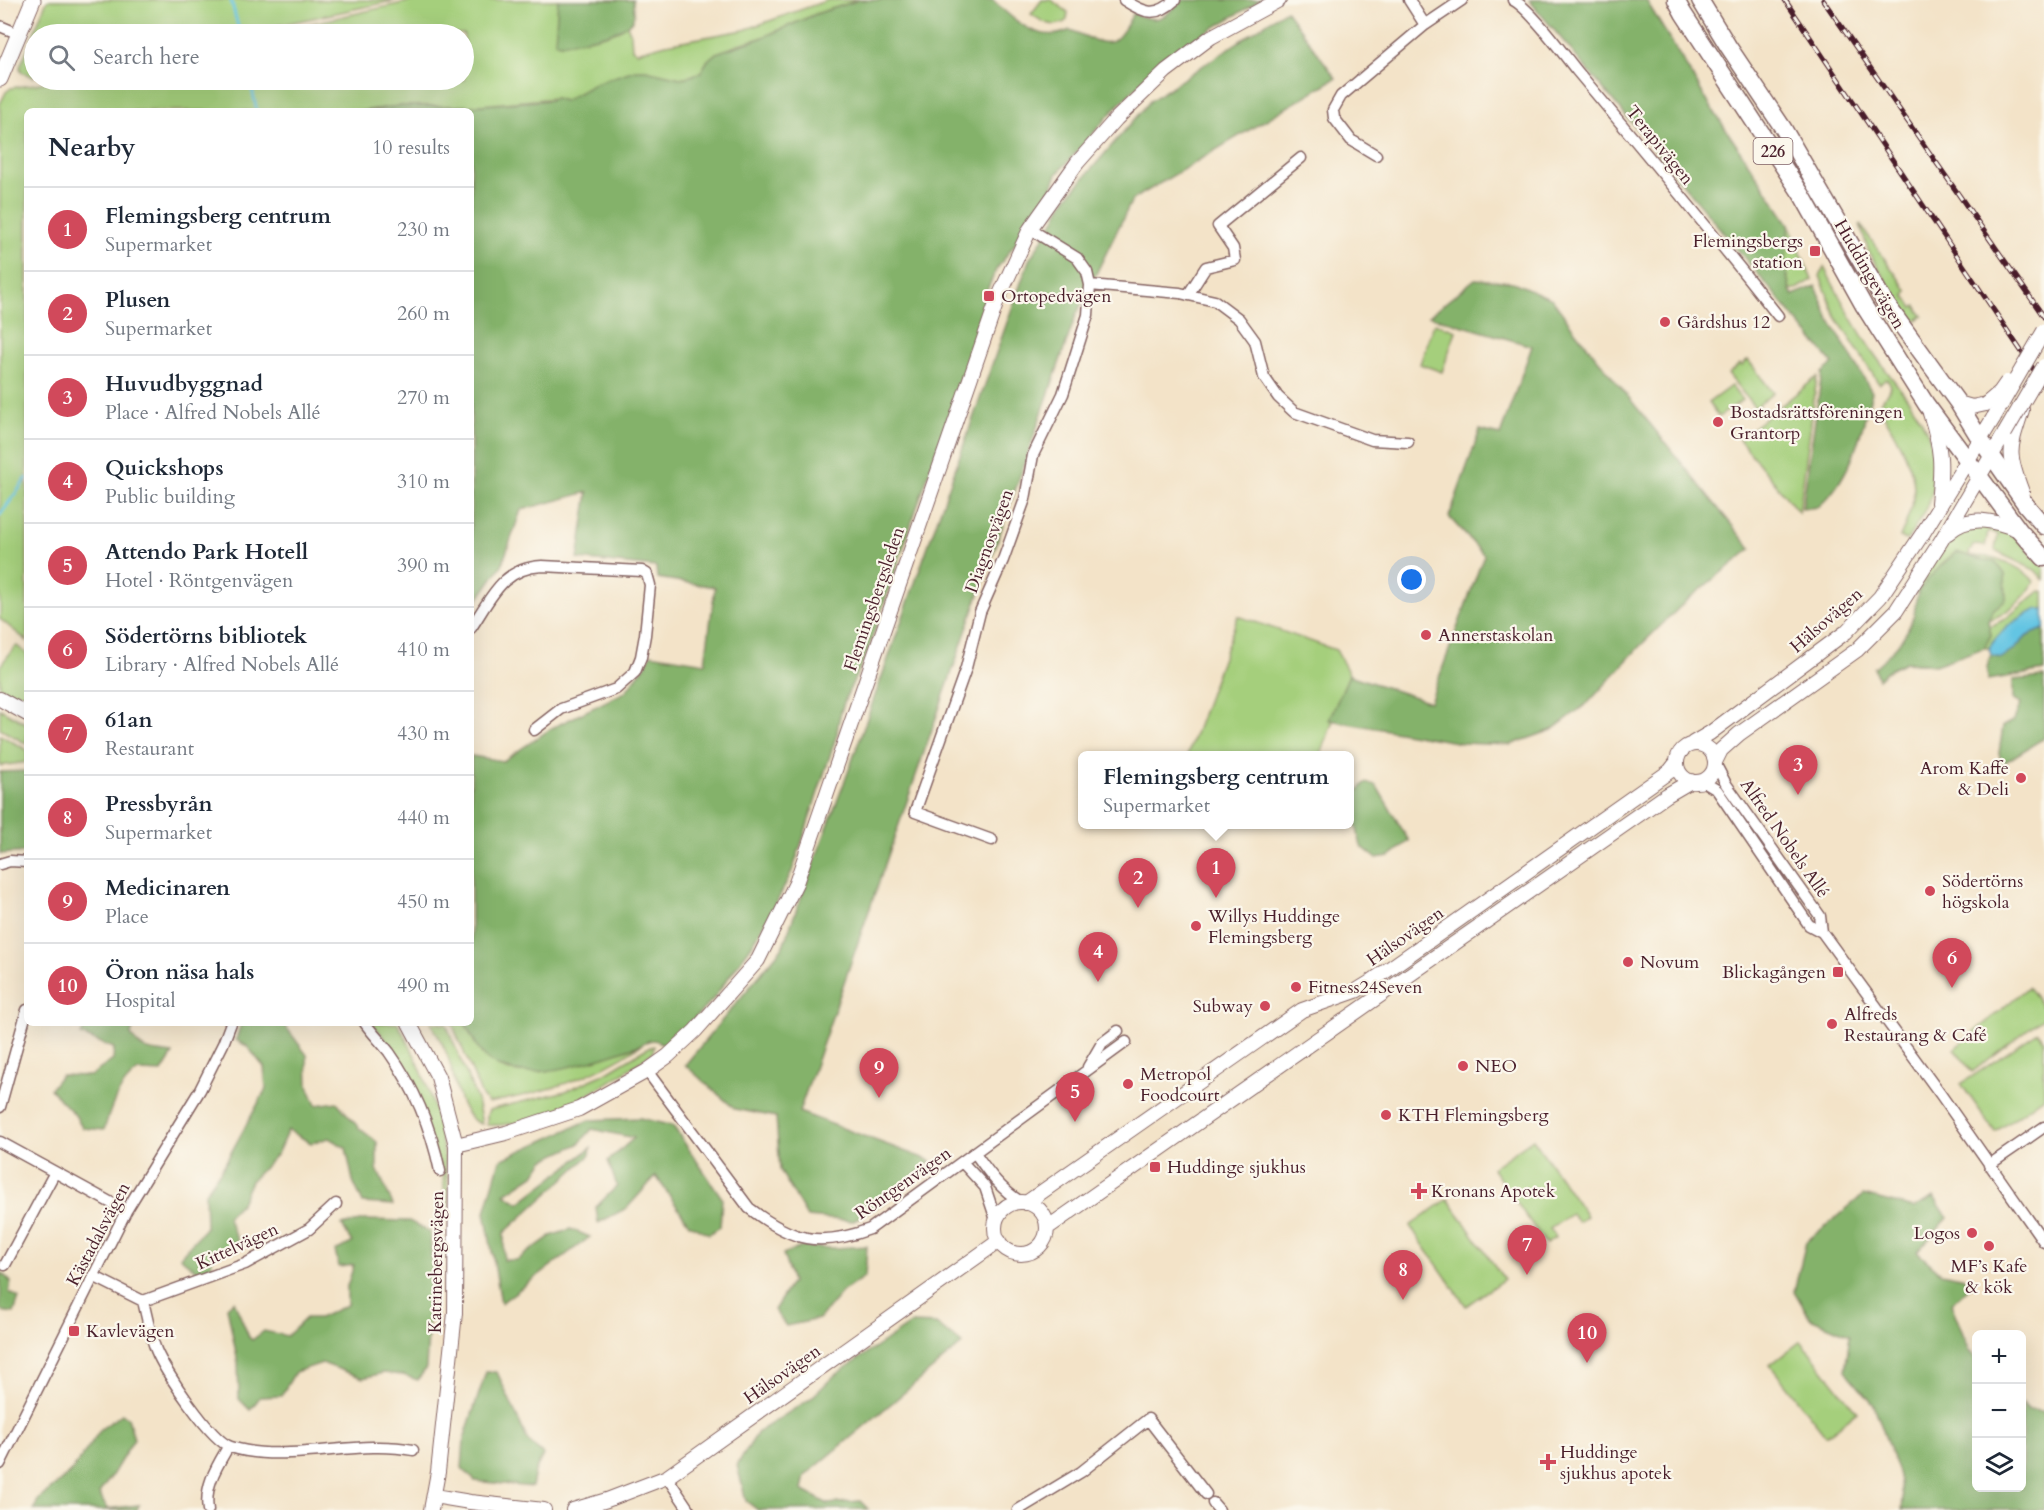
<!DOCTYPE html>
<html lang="en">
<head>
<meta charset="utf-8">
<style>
	:root { --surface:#fff; --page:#f2f2f3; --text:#1f2937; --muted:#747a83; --line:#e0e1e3; --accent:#d1495b }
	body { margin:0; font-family:Cardo,serif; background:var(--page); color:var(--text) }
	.controls { position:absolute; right:18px; bottom:18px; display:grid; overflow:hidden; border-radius:9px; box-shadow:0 6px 24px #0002 }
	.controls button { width:54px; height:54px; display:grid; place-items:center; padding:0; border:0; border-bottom:2px solid var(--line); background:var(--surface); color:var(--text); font:30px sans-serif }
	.you { position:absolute; left:1412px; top:580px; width:21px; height:21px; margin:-15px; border:4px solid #fff; border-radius:50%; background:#1a73e8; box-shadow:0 0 0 9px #1a73e833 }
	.badge { display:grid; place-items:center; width:39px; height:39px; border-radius:50%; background:var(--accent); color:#fff; font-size:20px; font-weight:700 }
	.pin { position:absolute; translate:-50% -50px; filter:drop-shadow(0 2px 3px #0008) }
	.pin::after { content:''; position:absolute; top:32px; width:21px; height:18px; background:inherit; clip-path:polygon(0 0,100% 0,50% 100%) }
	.popup { position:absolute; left:1078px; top:751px; width:276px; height:78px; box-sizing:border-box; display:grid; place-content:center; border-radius:9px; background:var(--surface); filter:drop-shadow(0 2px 4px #0005); font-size:20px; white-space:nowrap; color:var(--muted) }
	.popup b { font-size:22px; color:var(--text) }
	.popup::after { content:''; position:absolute; left:50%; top:100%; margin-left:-12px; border:12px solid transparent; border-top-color:var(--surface) }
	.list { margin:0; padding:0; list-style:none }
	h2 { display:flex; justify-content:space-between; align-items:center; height:78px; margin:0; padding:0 24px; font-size:26px }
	h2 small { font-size:20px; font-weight:400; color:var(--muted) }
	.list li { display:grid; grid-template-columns:39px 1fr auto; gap:18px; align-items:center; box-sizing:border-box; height:84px; padding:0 24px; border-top:2px solid var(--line) }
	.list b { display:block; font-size:22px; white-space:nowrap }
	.list p { margin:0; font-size:20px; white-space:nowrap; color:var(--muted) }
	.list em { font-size:20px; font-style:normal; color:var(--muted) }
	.icon { flex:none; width:33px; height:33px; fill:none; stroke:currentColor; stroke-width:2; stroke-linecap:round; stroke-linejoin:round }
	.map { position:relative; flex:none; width:2044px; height:1510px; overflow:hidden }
	.search { position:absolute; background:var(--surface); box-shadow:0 6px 24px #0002; left:24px; top:24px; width:450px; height:66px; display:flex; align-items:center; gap:15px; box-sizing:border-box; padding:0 21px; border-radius:33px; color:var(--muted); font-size:22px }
	.panel { position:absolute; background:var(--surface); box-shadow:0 6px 24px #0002; left:24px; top:108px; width:450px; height:918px; border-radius:9px }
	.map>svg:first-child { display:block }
</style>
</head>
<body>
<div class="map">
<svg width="2044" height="1510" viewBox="0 0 2044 1510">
	<rect width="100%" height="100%" fill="#fbf7ec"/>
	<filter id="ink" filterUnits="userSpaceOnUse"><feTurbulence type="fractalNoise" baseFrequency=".0167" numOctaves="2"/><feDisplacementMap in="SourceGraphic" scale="12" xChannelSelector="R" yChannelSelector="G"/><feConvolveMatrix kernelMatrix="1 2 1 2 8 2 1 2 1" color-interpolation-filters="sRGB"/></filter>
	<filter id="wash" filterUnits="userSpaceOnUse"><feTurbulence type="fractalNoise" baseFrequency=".008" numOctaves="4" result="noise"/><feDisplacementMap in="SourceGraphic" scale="24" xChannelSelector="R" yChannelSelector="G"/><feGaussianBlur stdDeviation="1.35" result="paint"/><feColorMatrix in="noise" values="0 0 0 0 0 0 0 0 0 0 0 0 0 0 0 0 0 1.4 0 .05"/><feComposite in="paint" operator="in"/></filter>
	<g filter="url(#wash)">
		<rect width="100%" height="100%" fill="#f3e3c8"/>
		<path fill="#a5cf7b" stroke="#787753" stroke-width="1.5" d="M47 0H397L238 34H34V77L21 72 20 67Z
			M416 0H558L556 42 560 44C579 40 613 37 627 25L631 34 632 49 637 52 666 44 744 30 828 0H859L816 14 761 38 739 44 708 60 701 72 691 76 680 78 657 73 572 97 564 101 555 98 471 106H399L362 111H27V641L0 619V104L6 92 11 88 59 80H464V34H264Z
			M1042 0H1051L1068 12 1067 20C1056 30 1042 22 1031 14Z
			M1789 224 1812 280 1799 288 1790 290 1785 267Z
			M1860 224 1908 292 1905 295 1913 308 1916 306 1923 316 1912 323 1869 253Z
			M1824 267C1839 296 1854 324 1872 351 1902 395 1954 441 1929 501 1924 515 1915 528 1907 540L1900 538C1906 522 1914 506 1914 488 1914 463 1891 429 1879 406L1891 386 1888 380 1885 379 1879 384 1836 317 1820 276Z
			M1434 323 1456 331 1442 372 1420 364Z
			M1748 360 1773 393 1755 408 1728 374 1740 364 1742 366Z
			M1817 377 1799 513 1739 439Z
			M1731 386 1742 400 1719 417 1708 403Z
			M1974 523 2011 531 2044 568V580L2035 570 1999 553 1995 550 1998 534 1990 532 1988 533 1985 546 1973 545 1969 552 1970 556C1977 557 1984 556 1990 557 2003 560 2027 570 2034 582 2026 598 2006 615 1988 620L1993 610 2006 599 1994 561 1978 559 1956 552 1944 562 1918 593 1914 591 1947 540Z
			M2040 591 2044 592V609C2023 613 2000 630 1989 648H1984L1991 635 1989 627 2005 619Z
			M1238 616 1336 650 1349 674 1321 755 1187 756Z
			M17 646 27 654V702L0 687V666L14 648Z
			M0 709 27 724V744L0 729Z
			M0 735 27 750V762L0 766Z
			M2028 987 2044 1009V1017L1972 1072 1954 1049Z
			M372 1023H397C431 1078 447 1144 449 1208L445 1209 443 1173 386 1040Z
			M431 1023 446 1024 477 1100 482 1124C457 1119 455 1072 446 1052 442 1042 436 1032 431 1023Z
			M452 1023H465C471 1034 477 1051 486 1058 492 1062 500 1068 506 1070 541 1080 606 1056 641 1045 591 1079 546 1092 488 1103L482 1096Z
			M2038 1032 2044 1040V1097L1995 1132 1961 1084Z
			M654 1046 653 1052C611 1083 542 1128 487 1125V1115L489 1110 566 1091 604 1074 647 1048Z
			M1533 1139 1587 1216 1578 1222 1571 1214 1550 1229 1556 1237 1546 1244 1492 1168Z
			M1448 1199 1504 1279 1466 1306 1410 1226Z
			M1801 1341 1857 1412 1826 1436 1770 1365Z"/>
		<path fill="#84b26b" stroke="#67684b" stroke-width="1.5" d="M558 0H633C633 6 635 14 633 19 626 34 576 41 560 44L555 42Z
			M859 0H993C1013 20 1040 45 1070 30 1106 44 1113 55 1133 13 1159 25 1164 17 1183 0H1261L1190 42 1144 80 1118 105 1057 174 1043 211 1033 212 1014 245 996 270 985 295 982 318 867 653C855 680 839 704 837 734L793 869 772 912 752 945 714 998 682 1032 665 1046C656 1038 650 1039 640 1045 602 1057 526 1089 490 1061 478 1053 472 1035 465 1023H471V756L503 761 552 728 625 692 646 665 651 654 705 663 715 587 657 578 656 567 578 559 588 492 521 510 502 565 471 609V111H362L399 106H471L550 100 555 98 564 101 596 83 635 70H646L680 78 691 76 701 72 708 60 716 53 761 38 816 14Z
			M1529 0H1646L1709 104 1789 224 1785 267 1790 290 1793 295 1816 286 1828 317 1872 392C1861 433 1852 478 1818 507L1802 509 1822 373 1833 364Z
			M1286 10 1336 78 1132 200 1076 315 799 1112 931 1161 886 1201 854 1221 807 1217 780 1170 776 1117 735 1109 685 1065 782 948 847 775 1029 260 1055 219 1064 201 1150 101Z
			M1475 279 1513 282 1552 299 1576 332 1751 549 1686 601 1639 647 1589 702 1552 730 1510 745 1462 743 1329 720 1349 675 1430 702 1484 555 1449 517 1480 430 1500 435 1532 346 1429 316Z
			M1956 552 1978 559 1995 561 2005 574 2006 599 1993 610 1988 620 1991 635 1984 648 1935 665 1906 662 1887 671 1878 679 1874 668C1891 653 1906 639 1913 617 1916 609 1915 600 1918 593 1923 582 1946 561 1956 552Z
			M2044 629V671L1988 680 1987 667 1991 655 2001 658 2013 651 2027 636 2034 632Z
			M2044 677V738L2002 764 1999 753 2003 726 2014 720 2021 703 2013 699V680Z
			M27 771V852L0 854V772Z
			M1365 783 1376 785 1409 841 1390 856 1376 858 1361 846 1350 800Z
			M87 1023H134L131 1035C141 1053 154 1051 173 1054L162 1072 138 1071C118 1086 111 1107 104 1130L83 1128 75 1115 50 1089 61 1075 90 1076 113 1060 114 1048 81 1035Z
			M241 1023H283L307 1055 308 1086 316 1105 337 1102 359 1128 377 1142V1169L393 1205 363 1203 353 1181 346 1148 329 1138 311 1143 288 1130 277 1154 251 1181 241 1203 227 1217 238 1241 211 1256 212 1270 199 1273 180 1257 206 1227 205 1193 223 1167 266 1089 264 1067 247 1046 236 1040Z
			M640 1118 673 1126 722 1198 720 1227 709 1234 689 1224 656 1176 627 1208 598 1223 596 1207 617 1186 608 1161 634 1138 592 1129 579 1144 544 1160 534 1175 505 1194 519 1203 591 1148 590 1155 504 1233V1260H517L551 1236 571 1229 590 1237 501 1303 485 1212 500 1160 589 1120Z
			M1863 1195 1914 1208 1934 1197 1948 1218 1917 1252 1941 1273 1966 1278 1971 1285 1951 1304 1970 1351 1976 1358V1488H2022V1403L2029 1410 2044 1411V1510H1902L1903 1497 1898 1473 1874 1405 1845 1371 1850 1335 1810 1318 1794 1291 1806 1242Z
			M364 1220 409 1221 430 1232 432 1268 426 1368 418 1380 403 1375 383 1373 363 1378 322 1363 295 1372 281 1396 260 1397 250 1410 239 1399 238 1363 227 1307 234 1301 249 1337 252 1340 264 1331 287 1336 306 1318H319L347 1305V1286L354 1265 339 1267 335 1251 352 1243 342 1225Z
			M867 1246 865 1276 842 1292 819 1319 786 1326 774 1310 792 1282 783 1254 802 1247 834 1248Z
			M1 1272 11 1282 9 1292 19 1298 14 1313 0 1311Z
			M912 1323 936 1324 962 1344 805 1476 802 1490 828 1504 860 1501 868 1509 758 1510 746 1501 737 1465 758 1432 810 1399 835 1375Z
			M486 1372H497L528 1441 543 1455 535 1471 532 1487 475 1481 462 1468 464 1439Z
			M122 1414 128 1418 134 1439 111 1477 99 1493 107 1509 139 1505 137 1510H34L38 1500 71 1472 101 1429Z"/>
		<path fill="#64c5e3" stroke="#577287" stroke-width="1.5" d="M2038 609H2044V629L2027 636 2013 651 2001 658 1991 655 1989 648C2000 630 2019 617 2038 609Z"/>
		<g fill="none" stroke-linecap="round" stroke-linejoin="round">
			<path stroke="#64c5e3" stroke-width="3" d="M231 0 239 30
				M250 80 257 111
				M0 515 27 478"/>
		</g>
	</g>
	<g filter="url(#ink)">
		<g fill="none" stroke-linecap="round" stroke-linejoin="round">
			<defs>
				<path id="minor" d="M1124 0C1144 13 1156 18 1175 0
					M1409 0 1425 25
					M1513 0C1530 8 1564 55 1577 71 1645 152 1713 233 1778 316
					M0 26 19 34
					M1376 155 1351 140 1334 118 1333 110 1341 96 1425 25 1462 0
					M1090 285 1180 293 1215 301 1239 319 1255 341 1264 377 1278 397 1294 412 1372 440 1408 442
					M1188 295 1206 267 1235 260 1233 248 1218 226 1301 158
					M471 628C491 598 502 568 542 566L642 571 647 574 650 585 645 635 641 657 635 672 616 689 561 709 534 730
					M1716 765 1726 784 1820 916 1822 932
					M1702 781 1717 790 1809 925 1822 932 1941 1095 2044 1242
					M992 840 915 812 966 668 980 612 1003 560 1025 499 1033 455 1063 394 1088 315 1090 285 1087 272 1077 258 1030 229
					M0 864 10 861 27 862
					M365 1023C372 1033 381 1042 389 1052 414 1087 431 1128 440 1171
					M1088 1067 1102 1043 1118 1031
					M647 1071 749 1208C792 1241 819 1248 870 1229L1126 1042
					M0 1107 27 1010
					M0 1142 126 1211
					M975 1153C989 1173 1000 1189 1021 1202
					M962 1162 985 1187 996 1220
					M1989 1165 2044 1127
					M5 1265 55 1172
					M93 1276 143 1301C147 1317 150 1335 156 1350 164 1370 211 1441 231 1447 249 1453 271 1454 290 1453 331 1452 373 1442 413 1450
					M143 1301 245 1264 309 1229 336 1204
					M0 1464 126 1211 200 1090 223 1044 231 1023
					M667 1477 689 1510
					M1213 1503 1219 1510
					M208 1510C204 1486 217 1466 228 1447
					M1018 1510 1081 1472 1148 1419 1206 1494"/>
				<path id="tertiary" d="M1958 403 1972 407 1986 404
					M1930 413C1942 450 1942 465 1938 503
					M2022 492C2007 452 2009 450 2022 410
					M1948 533C1969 513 1995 521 2019 530
					M0 699 27 714
					M1693 743 1710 733 1846 632 1880 597 1923 533 1994 417
					M1677 763a19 19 0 1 1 38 0a19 19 0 1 1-38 0Z
					M1716 760 1721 750 1739 734 1857 650 1896 611 1941 541 2005 433
					M409 1023 438 1077 456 1145 455 1313 438 1472 431 1510
					M456 1145 506 1133 579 1109 647 1071 668 1056 695 1031 758 960 796 883 997 301 1030 229 1077 163 1116 119 1166 71 1211 37 1279 0
					M995 1228a26 26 0 1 1 52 0a26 26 0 1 1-52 0Z
					M1026 1203 1302 1010 1356 991 1369 983 1670 771 1677 762
					M1047 1228 1667 795 1691 781
					M434 1496 470 1502 544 1510
					M573 1510 607 1500 667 1477 999 1241"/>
				<path id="secondary" d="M0 79 33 0"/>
				<path id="primary" d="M1676 0 1683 13 1802 195 1864 306 1926 404 2019 530 2044 558
					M1700 0 1728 46 1783 128 1884 301 1958 403 1980 439 2026 505 2044 526"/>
			</defs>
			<use href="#minor" stroke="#856462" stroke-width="13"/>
			<use href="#tertiary" stroke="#856462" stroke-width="16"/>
			<use href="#secondary" stroke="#856462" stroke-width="17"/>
			<use href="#primary" stroke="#856462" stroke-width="19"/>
			<use href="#minor" stroke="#fff" stroke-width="10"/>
			<use href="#tertiary" stroke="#fff" stroke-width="14"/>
			<use href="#secondary" stroke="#fff" stroke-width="15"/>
			<use href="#primary" stroke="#fff" stroke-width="16"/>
			<defs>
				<path id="rail" d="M1785 0 2044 385
					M1823 0 2044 317"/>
			</defs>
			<use href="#rail" stroke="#4a1f2b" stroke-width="5"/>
			<use href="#rail" stroke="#fbf7ec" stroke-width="3" stroke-dasharray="9" stroke-linecap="butt"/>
			<defs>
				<path id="tertiary-bridge" d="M1986 404 2000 392 2007 382
					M1994 417 2044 331
					M2005 433 2044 366"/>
			</defs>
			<use href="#tertiary-bridge" stroke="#856462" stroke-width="16" stroke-linecap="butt"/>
			<use href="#tertiary-bridge" stroke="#fff" stroke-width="14"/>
		</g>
	</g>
	<g fill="#d1495b" stroke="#fbf7ec" stroke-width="2">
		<rect x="1809" y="245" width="12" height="12" rx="3"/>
		<rect x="983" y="290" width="12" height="12" rx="3"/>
		<circle cx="1665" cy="322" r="6"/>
		<circle cx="1718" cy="422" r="6"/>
		<circle cx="1426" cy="635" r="6"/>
		<circle cx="2021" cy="778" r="6"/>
		<circle cx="1930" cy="891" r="6"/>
		<circle cx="1196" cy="926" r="6"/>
		<circle cx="1628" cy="962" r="6"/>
		<rect x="1832" y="966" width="12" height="12" rx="3"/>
		<circle cx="1296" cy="987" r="6"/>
		<circle cx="1265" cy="1006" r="6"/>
		<circle cx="1832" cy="1024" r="6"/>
		<circle cx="1463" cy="1066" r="6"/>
		<circle cx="1128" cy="1084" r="6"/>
		<circle cx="1386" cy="1115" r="6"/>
		<rect x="1149" y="1161" width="12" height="12" rx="3"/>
		<path d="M1416 1182h6v6h6v6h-6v6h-6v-6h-6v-6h6z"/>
		<circle cx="1972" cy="1233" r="6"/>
		<circle cx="1989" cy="1246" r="6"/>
		<rect x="68" y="1325" width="12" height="12" rx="3"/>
		<path d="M1545 1453h6v6h6v6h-6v6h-6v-6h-6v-6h6z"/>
	</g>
	<g text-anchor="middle" stroke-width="4.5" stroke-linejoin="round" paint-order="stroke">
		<rect fill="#fbf7ec" stroke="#7f6065" stroke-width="1.5" x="1753.5" y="138" width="39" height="26" rx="4.5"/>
		<g font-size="16" font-weight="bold" fill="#4a1f2b">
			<text x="1773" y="157">226</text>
		</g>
		<g font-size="18" fill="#4a1f2b" stroke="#fbf7ec">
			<text transform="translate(1660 145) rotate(51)" y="6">Terapivägen</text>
			<text transform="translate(1870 274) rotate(60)" y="6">Huddingevägen</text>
			<text transform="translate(989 541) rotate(-70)" y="6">Diagnosvägen</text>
			<text transform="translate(874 599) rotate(-71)" y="6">Flemingsbergsleden</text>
			<text transform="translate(1826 620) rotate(-41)" y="6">Hälsovägen</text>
			<text transform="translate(1785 838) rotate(55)" y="6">Alfred Nobels Allé</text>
			<text transform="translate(1405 936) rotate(-35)" y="6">Hälsovägen</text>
			<text transform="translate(903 1183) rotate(-35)" y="6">Röntgenvägen</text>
			<text transform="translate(98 1234) rotate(-62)" y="6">Kästadalsvägen</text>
			<text transform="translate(237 1246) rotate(-25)" y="6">Kittelvägen</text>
			<text transform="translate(436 1262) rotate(-89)" y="6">Katrinebergsvägen</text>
			<text transform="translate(782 1374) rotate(-35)" y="6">Hälsovägen</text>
		</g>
		<g font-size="18" fill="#4a1f2b" stroke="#fbf7ec" text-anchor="start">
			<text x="1803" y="247" text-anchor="end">Flemingsbergs<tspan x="1803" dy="21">station</tspan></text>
			<text x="1001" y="302">Ortopedvägen</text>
			<text x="1677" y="328">Gårdshus 12</text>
			<text x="1730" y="418">Bostadsrättsföreningen<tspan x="1730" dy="21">Grantorp</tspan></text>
			<text x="1438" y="641">Annerstaskolan</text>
			<text x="2009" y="774" text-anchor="end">Arom Kaffe<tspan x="2009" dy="21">&amp; Deli</tspan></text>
			<text x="1942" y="887">Södertörns<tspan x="1942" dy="21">högskola</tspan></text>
			<text x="1208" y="922">Willys Huddinge<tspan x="1208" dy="21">Flemingsberg</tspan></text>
			<text x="1640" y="968">Novum</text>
			<text x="1826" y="978" text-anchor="end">Blickagången</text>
			<text x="1308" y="993">Fitness24Seven</text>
			<text x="1253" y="1012" text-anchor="end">Subway</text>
			<text x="1844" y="1020">Alfreds<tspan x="1844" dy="21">Restaurang &amp; Café</tspan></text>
			<text x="1475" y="1072">NEO</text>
			<text x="1140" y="1080">Metropol<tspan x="1140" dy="21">Foodcourt</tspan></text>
			<text x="1398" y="1121">KTH Flemingsberg</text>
			<text x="1167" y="1173">Huddinge sjukhus</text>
			<text x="1431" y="1197">Kronans Apotek</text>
			<text x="1960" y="1239" text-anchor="end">Logos</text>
			<text x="1989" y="1272" text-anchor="middle">MF’s Kafe<tspan x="1989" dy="21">&amp; kök</tspan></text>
			<text x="86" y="1337">Kavlevägen</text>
			<text x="1560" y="1458">Huddinge<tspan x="1560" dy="21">sjukhus apotek</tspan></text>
		</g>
	</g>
</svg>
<div class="controls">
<button>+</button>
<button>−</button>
<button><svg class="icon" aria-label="layers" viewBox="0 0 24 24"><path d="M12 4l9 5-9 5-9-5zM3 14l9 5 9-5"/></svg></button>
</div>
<div class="you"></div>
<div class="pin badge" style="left:1216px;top:898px">1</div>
<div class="popup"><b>Flemingsberg centrum</b>Supermarket</div>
<div class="pin badge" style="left:1138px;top:908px">2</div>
<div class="pin badge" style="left:1798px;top:795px">3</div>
<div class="pin badge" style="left:1098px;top:982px">4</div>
<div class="pin badge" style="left:1075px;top:1122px">5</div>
<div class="pin badge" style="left:1952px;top:988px">6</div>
<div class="pin badge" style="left:1527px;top:1275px">7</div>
<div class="pin badge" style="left:1403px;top:1300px">8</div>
<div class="pin badge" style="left:879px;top:1098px">9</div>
<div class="pin badge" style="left:1587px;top:1363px">10</div>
<div class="search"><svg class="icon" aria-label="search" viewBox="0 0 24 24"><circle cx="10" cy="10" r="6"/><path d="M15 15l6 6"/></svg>Search here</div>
<section class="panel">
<h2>Nearby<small>10 results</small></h2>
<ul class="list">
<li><span class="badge">1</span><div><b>Flemingsberg centrum</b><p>Supermarket</p></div><em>230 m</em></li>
<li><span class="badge">2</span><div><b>Plusen</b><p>Supermarket</p></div><em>260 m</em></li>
<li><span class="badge">3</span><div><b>Huvudbyggnad</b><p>Place · Alfred Nobels Allé</p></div><em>270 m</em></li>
<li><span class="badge">4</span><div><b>Quickshops</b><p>Public building</p></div><em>310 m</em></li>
<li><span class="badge">5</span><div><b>Attendo Park Hotell</b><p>Hotel · Röntgenvägen</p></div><em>390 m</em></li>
<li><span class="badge">6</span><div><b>Södertörns bibliotek</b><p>Library · Alfred Nobels Allé</p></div><em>410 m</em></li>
<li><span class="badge">7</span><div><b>61an</b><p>Restaurant</p></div><em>430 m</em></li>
<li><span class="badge">8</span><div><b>Pressbyrån</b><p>Supermarket</p></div><em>440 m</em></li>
<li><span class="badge">9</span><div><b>Medicinaren</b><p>Place</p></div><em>450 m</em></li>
<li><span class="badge">10</span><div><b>Öron näsa hals</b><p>Hospital</p></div><em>490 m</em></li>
</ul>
</section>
</div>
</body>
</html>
